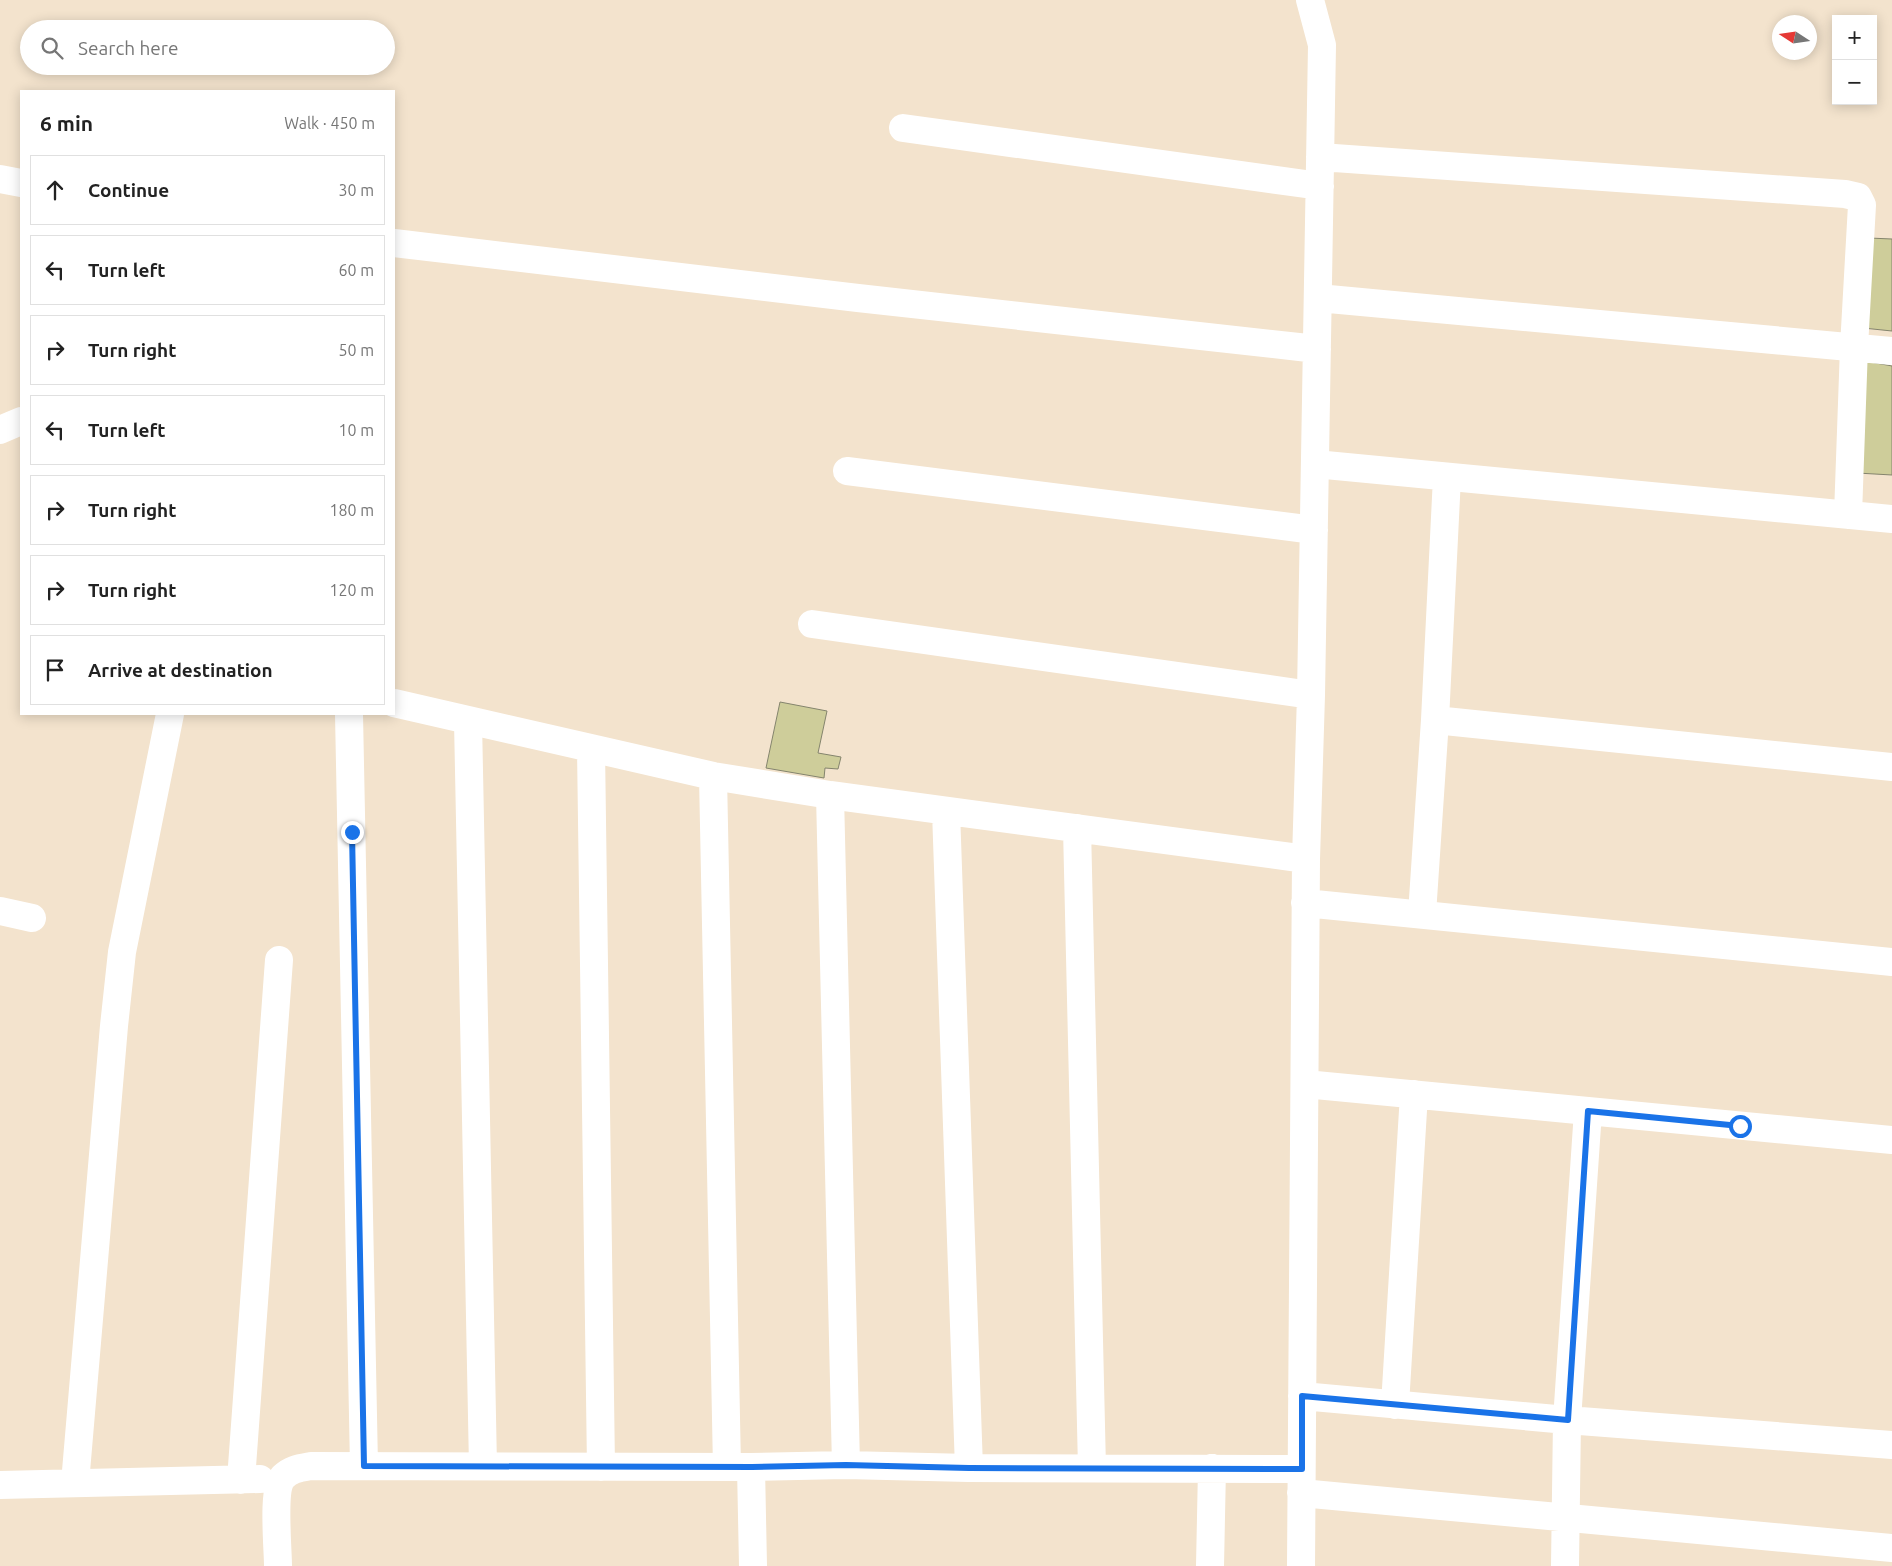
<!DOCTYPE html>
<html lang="en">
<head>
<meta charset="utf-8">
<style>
	:root { --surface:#fff; --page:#f2f2f2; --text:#222; --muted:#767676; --line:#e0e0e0 }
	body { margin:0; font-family:Ubuntu,sans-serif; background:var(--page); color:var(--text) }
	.controls { position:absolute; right:15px; top:15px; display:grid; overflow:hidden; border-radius:0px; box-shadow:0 2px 12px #0003 }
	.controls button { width:45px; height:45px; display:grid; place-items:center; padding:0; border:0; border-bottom:1px solid var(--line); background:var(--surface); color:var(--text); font:25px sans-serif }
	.compass { position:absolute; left:1772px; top:15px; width:45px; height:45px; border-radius:50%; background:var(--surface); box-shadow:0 2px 12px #0003; rotate:282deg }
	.stop { position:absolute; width:15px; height:15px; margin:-11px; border:4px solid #1a73e8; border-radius:50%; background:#fff }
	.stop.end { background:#1a73e8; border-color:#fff; box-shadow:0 1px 5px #0008 }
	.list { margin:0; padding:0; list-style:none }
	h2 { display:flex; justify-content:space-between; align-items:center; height:65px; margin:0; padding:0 20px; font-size:21px }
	h2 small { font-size:16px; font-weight:400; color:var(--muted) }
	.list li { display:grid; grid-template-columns:32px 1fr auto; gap:15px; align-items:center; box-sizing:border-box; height:70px; margin:0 10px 10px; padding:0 10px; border:1px solid var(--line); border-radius:0px }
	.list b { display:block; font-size:19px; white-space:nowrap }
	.list em { font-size:16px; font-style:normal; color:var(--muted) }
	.icon { flex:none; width:28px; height:28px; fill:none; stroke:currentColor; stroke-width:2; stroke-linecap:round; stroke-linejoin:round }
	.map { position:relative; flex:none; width:1892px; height:1566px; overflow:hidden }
	.search { position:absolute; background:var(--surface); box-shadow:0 2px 12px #0003; left:20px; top:20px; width:375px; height:55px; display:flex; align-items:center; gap:12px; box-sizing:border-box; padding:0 18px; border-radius:28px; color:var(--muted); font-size:19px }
	.panel { position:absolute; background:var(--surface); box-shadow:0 2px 12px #0003; left:20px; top:90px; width:375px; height:625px; border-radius:0px }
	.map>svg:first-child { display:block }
</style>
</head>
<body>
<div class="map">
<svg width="1892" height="1566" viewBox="0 0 1892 1566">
	<rect width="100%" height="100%" fill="#f3e3cd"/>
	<path fill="#cecd9a" stroke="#84846d" d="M1869 238 1892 239V331L1863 328Z
		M1860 360 1892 366V475L1857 473Z
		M780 702 827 711 818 753 841 757 838 769 825 768 824 778 766 768Z"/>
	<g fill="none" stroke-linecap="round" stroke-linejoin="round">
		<path stroke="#fff" stroke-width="28" d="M903 128 1320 186
			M1320 157 1845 194 1858 197 1862 205 1854 347 1848 515
			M0 179 21 183
			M394 243 858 298 1317 349
			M1318 298 1892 351
			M0 430 21 421
			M1315 464 1892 519
			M847 471 1314 530
			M812 624 1311 695
			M394 703 713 776
			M349 714 364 1466
			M1435 720 1892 767
			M468 721 483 1466
			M591 749 601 1467
			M830 795 846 1465
			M946 811 969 1468
			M1077 828 1092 1468
			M1305 903 1892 962
			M0 911 32 918
			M1422 914 1435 720 1447 477
			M1305 1084 1892 1140
			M1302 1396 1567 1420 1892 1445
			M1395 1405 1414 1094
			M727 1467 713 776 830 795 1306 859
			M751 1467 753 1566
			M241 1480 279 960
			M75 1483 114 1026 122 952 170 714
			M0 1485 260 1479
			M1301 1493 1892 1548
			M278 1566C278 1548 272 1489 283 1477 291 1469 300 1468 311 1466L751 1467 846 1465 969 1468 1301 1469
			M1210 1566 1212 1468
			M1301 1566 1306 859 1311 695 1322 45 1310 0
			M1565 1566 1567 1420 1588 1111"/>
	</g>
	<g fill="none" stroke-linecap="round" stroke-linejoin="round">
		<path stroke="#1a73e8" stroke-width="6" d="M352 832 364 1466 752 1467 846 1465 969 1468 1302 1469V1396L1568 1420 1588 1111 1740 1126"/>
	</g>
</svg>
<div class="controls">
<button>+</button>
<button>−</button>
</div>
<svg class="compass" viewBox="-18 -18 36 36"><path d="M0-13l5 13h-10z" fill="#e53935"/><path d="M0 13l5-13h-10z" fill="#767676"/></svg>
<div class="stop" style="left:1740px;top:1126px"></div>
<div class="stop end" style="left:352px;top:832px"></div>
<div class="search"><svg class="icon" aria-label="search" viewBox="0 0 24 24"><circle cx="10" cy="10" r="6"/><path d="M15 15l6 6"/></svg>Search here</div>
<section class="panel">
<h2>6 min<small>Walk · 450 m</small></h2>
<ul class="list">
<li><svg class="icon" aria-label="ahead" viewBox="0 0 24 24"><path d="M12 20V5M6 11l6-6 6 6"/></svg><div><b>Continue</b></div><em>30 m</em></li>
<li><svg class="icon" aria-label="left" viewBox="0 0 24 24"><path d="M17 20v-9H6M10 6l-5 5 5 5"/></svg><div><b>Turn left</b></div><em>60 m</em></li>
<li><svg class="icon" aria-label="right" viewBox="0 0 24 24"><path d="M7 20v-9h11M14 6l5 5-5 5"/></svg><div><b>Turn right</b></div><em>50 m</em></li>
<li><svg class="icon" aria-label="left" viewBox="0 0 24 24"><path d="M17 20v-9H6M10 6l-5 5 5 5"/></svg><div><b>Turn left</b></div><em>10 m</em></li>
<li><svg class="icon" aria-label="right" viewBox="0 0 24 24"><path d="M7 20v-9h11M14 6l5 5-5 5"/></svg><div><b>Turn right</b></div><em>180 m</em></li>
<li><svg class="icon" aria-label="right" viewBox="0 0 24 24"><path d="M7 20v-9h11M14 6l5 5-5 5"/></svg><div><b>Turn right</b></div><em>120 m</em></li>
<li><svg class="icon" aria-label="arrive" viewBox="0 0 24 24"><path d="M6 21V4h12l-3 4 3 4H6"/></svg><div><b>Arrive at destination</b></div></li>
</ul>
</section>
</div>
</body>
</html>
